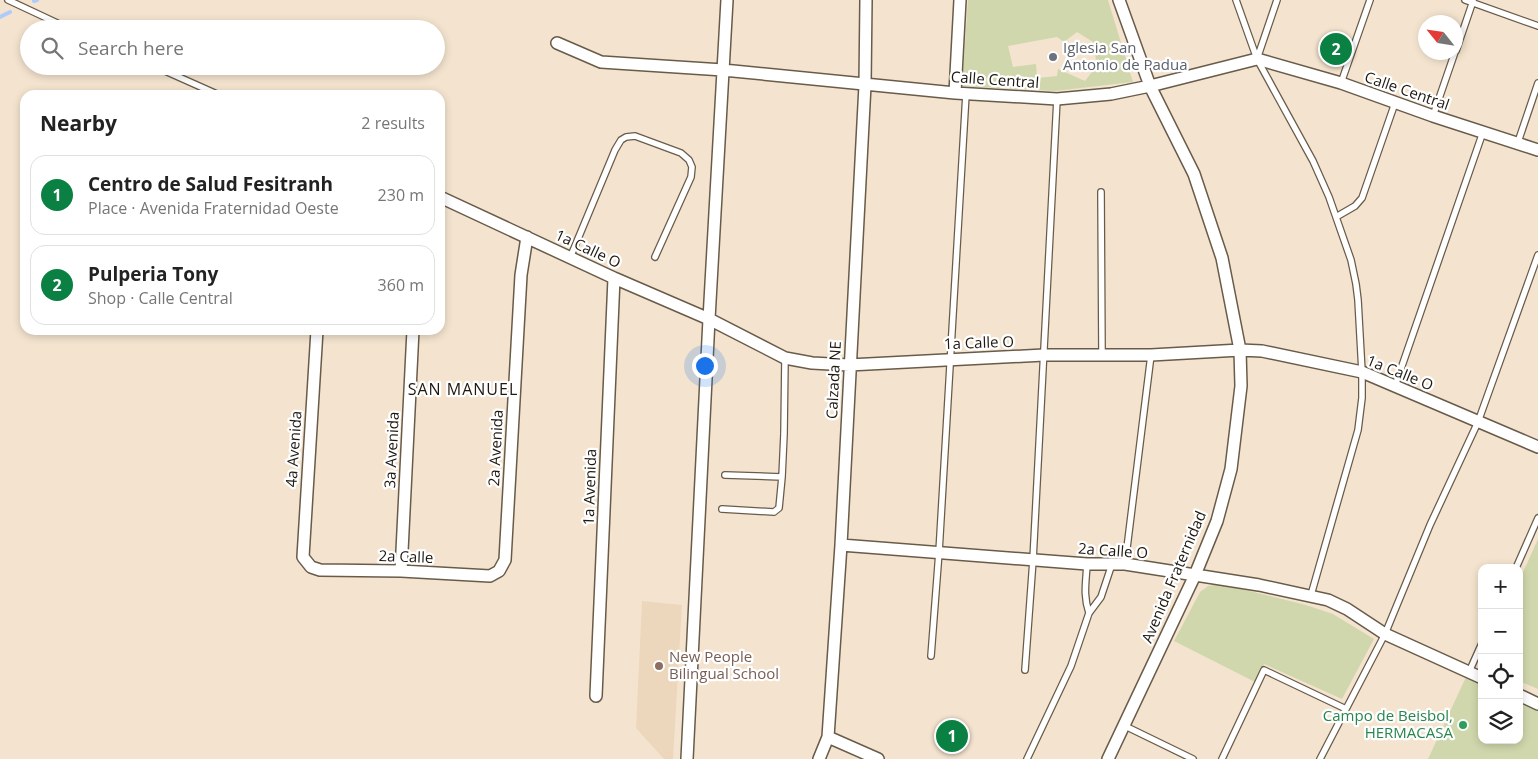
<!DOCTYPE html>
<html lang="en">
<head>
<meta charset="utf-8">
<style>
	:root { --surface:#fff; --page:#f6f6f6; --text:#222; --muted:#767676; --line:#e0e0e0; --accent:#0b8043 }
	body { margin:0; font-family:"Open Sans",sans-serif; background:var(--page); color:var(--text) }
	.controls { position:absolute; right:15px; bottom:15px; display:grid; overflow:hidden; border-radius:10px; box-shadow:0 2px 8px #0003 }
	.controls button { width:45px; height:45px; display:grid; place-items:center; padding:0; border:0; border-bottom:1px solid var(--line); background:var(--surface); color:var(--text); font:25px sans-serif }
	.compass { position:absolute; left:1418px; top:15px; width:45px; height:45px; border-radius:50%; background:var(--surface); box-shadow:0 2px 8px #0003; rotate:300deg }
	.you { position:absolute; left:704px; top:365px; width:18px; height:18px; margin:-12px; border:4px solid #fff; border-radius:50%; background:#1a73e8; box-shadow:0 0 0 8px #1a73e833 }
	.badge { display:grid; place-items:center; width:32px; height:32px; border-radius:50%; background:var(--accent); color:#fff; font-size:16px; font-weight:700 }
	.pin { position:absolute; translate:-50% -50%; border:2px solid #fff; box-shadow:0 1px 5px #0006 }
	.list { margin:0; padding:0; list-style:none }
	h2 { display:flex; justify-content:space-between; align-items:center; height:65px; margin:0; padding:0 20px; font-size:21px }
	h2 small { font-size:16px; font-weight:400; color:var(--muted) }
	.list li { display:grid; grid-template-columns:32px 1fr auto; gap:15px; align-items:center; box-sizing:border-box; height:80px; margin:0 10px 10px; padding:0 10px; border:1px solid var(--line); border-radius:15px }
	.list b { display:block; font-size:19px; white-space:nowrap }
	.list p { margin:0; font-size:16px; white-space:nowrap; color:var(--muted) }
	.list em { font-size:16px; font-style:normal; color:var(--muted) }
	.icon { flex:none; width:28px; height:28px; fill:none; stroke:currentColor; stroke-width:2; stroke-linecap:round; stroke-linejoin:round }
	.map { position:relative; flex:none; width:1538px; height:759px; overflow:hidden }
	.search { position:absolute; background:var(--surface); box-shadow:0 2px 8px #0003; left:20px; top:20px; width:425px; height:55px; display:flex; align-items:center; gap:12px; box-sizing:border-box; padding:0 18px; border-radius:28px; color:var(--muted); font-size:19px }
	.panel { position:absolute; background:var(--surface); box-shadow:0 2px 8px #0003; left:20px; top:90px; width:425px; height:245px; border-radius:15px }
	.map>svg:first-child { display:block }
</style>
</head>
<body>
<div class="map">
<svg width="1538" height="759" viewBox="0 0 1538 759">
	<rect width="100%" height="100%" fill="#f4e4cf"/>
	<path fill="#ecd7bc" d="M642 601 682 605 673 759H664L636 728Z"/>
	<path fill="#d1d7ac" fill-rule="evenodd" d="M968 0H1108L1133 82 1055 91 962 86ZM1077 32 1093 42 1097 65 1085 81 1058 69 1057 76 1037 78 1036 64 1013 67 1008 46 1057 37 1064 42Z
		M1538 539V689L1519 681V581Z
		M1221 584 1306 605 1333 614 1374 639 1342 699 1264 664 1255 682 1174 641 1200 592 1208 586Z
		M1466 677 1482 684V740H1519V702L1538 710V759H1428Z"/>
	<g fill="none" stroke-linecap="round" stroke-linejoin="round">
		<path stroke="#aeccfb" stroke-width="4" d="M34 1 37 0
			M0 17 10 12"/>
		<defs>
			<path id="lane" d="M8 0 70 29
				M1236 0 1257 59 1313 161 1329 197 1351 260 1356 284 1358 300 1362 372V398L1358 430 1311 595
				M1465 0 1538 26
				M1456 51 1473 1
				M1257 59 1277 0
				M154 66 219 95
				M1341 83 1370 0
				M1433 116 1455 52
				M1518 142 1538 83
				M1101 192 1102 356
				M1336 217 1355 206 1362 198 1395 103
				M570 258 615 150 621 140 626 137 635 136 681 153 689 160 692 167 691 177 655 257
				M1395 386 1483 132
				M725 475 782 477
				M722 509 774 512 779 508 782 477 784 434 785 358
				M1087 564C1086 583 1083 595 1089 613
				M1125 564 1151 355
				M1516 568 1538 518
				M931 656 939 552 966 94
				M1025 670 1033 560 1057 99
				M1469 672 1482 643
				M1123 725 1193 759
				M1027 759 1071 666 1089 613 1101 597 1112 564
				M1222 759 1264 670 1346 709
				M1320 759 1385 634 1430 525 1478 422 1538 255"/>
			<path id="street" d="M557 43 601 62 723 70 955 93 1057 99 1111 94 1150 86 1257 59 1341 83 1433 116 1538 150
				M955 93 960 0
				M440 197 614 278 709 319 785 358 812 363 849 365 1044 355H1151L1240 350 1262 351 1362 372 1538 447
				M317 330 303 557 311 567 320 570 401 571 490 576 499 571 505 560 521 275 527 237
				M841 545 1087 564H1125L1259 585 1328 600 1347 609 1385 634 1482 678
				M401 571 413 330
				M1519 695 1538 704
				M596 696 614 278
				M828 737 878 759
				M687 759 709 319 727 0
				M819 759 828 737 841 545 865 85 866 0
				M1108 759 1195 575 1217 521 1231 469 1241 386 1240 350 1222 258 1194 174 1150 86 1119 0"/>
		</defs>
		<use href="#lane" stroke="#695b49" stroke-width="8"/>
		<use href="#street" stroke="#695b49" stroke-width="14"/>
		<use href="#lane" stroke="#fff" stroke-width="5.5"/>
		<use href="#street" stroke="#fff" stroke-width="11"/>
	</g>
	<circle fill="#6b7280" stroke="#fff" stroke-width="2" cx="1053" cy="57" r="5"/>
	<circle fill="#8d6e63" stroke="#fff" stroke-width="2" cx="659" cy="666" r="5"/>
	<circle fill="#2e9e5b" stroke="#fff" stroke-width="2" cx="1463" cy="725" r="5"/>
	<g text-anchor="middle" stroke-width="4.5" stroke-linejoin="round" paint-order="stroke">
		<g font-size="15" fill="#5b616d" stroke="#fff" text-anchor="start">
			<text x="1063" y="53">Iglesia San<tspan x="1063" dy="17">Antonio de Padua</tspan></text>
		</g>
		<g font-size="15" fill="#1e1811" stroke="#fff">
			<text transform="translate(995 80) rotate(4)" y="5">Calle Central</text>
			<text transform="translate(1407 91) rotate(19)" y="5">Calle Central</text>
			<text transform="translate(588 249) rotate(25)" y="5">1a Calle O</text>
			<text transform="translate(979 343) rotate(-2)" y="5">1a Calle O</text>
			<text transform="translate(1400 373) rotate(22)" y="5">1a Calle O</text>
			<text transform="translate(834 380) rotate(-87)" y="5">Calzada NE</text>
			<text transform="translate(496 448) rotate(-87)" y="5">2a Avenida</text>
			<text transform="translate(294 449) rotate(-86)" y="5">4a Avenida</text>
			<text transform="translate(392 450) rotate(-87)" y="5">3a Avenida</text>
			<text transform="translate(590 487) rotate(-88)" y="5">1a Avenida</text>
			<text transform="translate(1113 551) rotate(4)" y="5">2a Calle O</text>
			<text transform="translate(406 557) rotate(2)" y="5">2a Calle</text>
			<text transform="translate(1174 577) rotate(-67)" y="5">Avenida Fraternidad</text>
		</g>
		<g font-size="15" fill="#785e54" stroke="#fff" text-anchor="start">
			<text x="669" y="662">New People<tspan x="669" dy="17">Bilingual School</tspan></text>
		</g>
		<g font-size="15" fill="#27864d" stroke="#fff" text-anchor="end">
			<text x="1453" y="721">Campo de Beisbol,<tspan x="1453" dy="17">HERMACASA</tspan></text>
		</g>
		<g font-size="16" letter-spacing="1" fill="#1e1811" stroke="#fff">
			<text x="463" y="395">SAN MANUEL</text>
		</g>
	</g>
</svg>
<div class="controls">
<button>+</button>
<button>−</button>
<button><svg class="icon" aria-label="locate" viewBox="0 0 24 24"><circle cx="12" cy="12" r="6"/><path d="M12 2v4M12 18v4M2 12h4M18 12h4"/></svg></button>
<button><svg class="icon" aria-label="layers" viewBox="0 0 24 24"><path d="M12 4l9 5-9 5-9-5zM3 14l9 5 9-5"/></svg></button>
</div>
<svg class="compass" viewBox="-18 -18 36 36"><path d="M0-13l5 13h-10z" fill="#e53935"/><path d="M0 13l5-13h-10z" fill="#767676"/></svg>
<div class="you"></div>
<div class="pin badge" style="left:952px;top:736px">1</div>
<div class="pin badge" style="left:1336px;top:49px">2</div>
<div class="search"><svg class="icon" aria-label="search" viewBox="0 0 24 24"><circle cx="10" cy="10" r="6"/><path d="M15 15l6 6"/></svg>Search here</div>
<section class="panel">
<h2>Nearby<small>2 results</small></h2>
<ul class="list">
<li><span class="badge">1</span><div><b>Centro de Salud Fesitranh</b><p>Place · Avenida Fraternidad Oeste</p></div><em>230 m</em></li>
<li><span class="badge">2</span><div><b>Pulperia Tony</b><p>Shop · Calle Central</p></div><em>360 m</em></li>
</ul>
</section>
</div>
</body>
</html>
